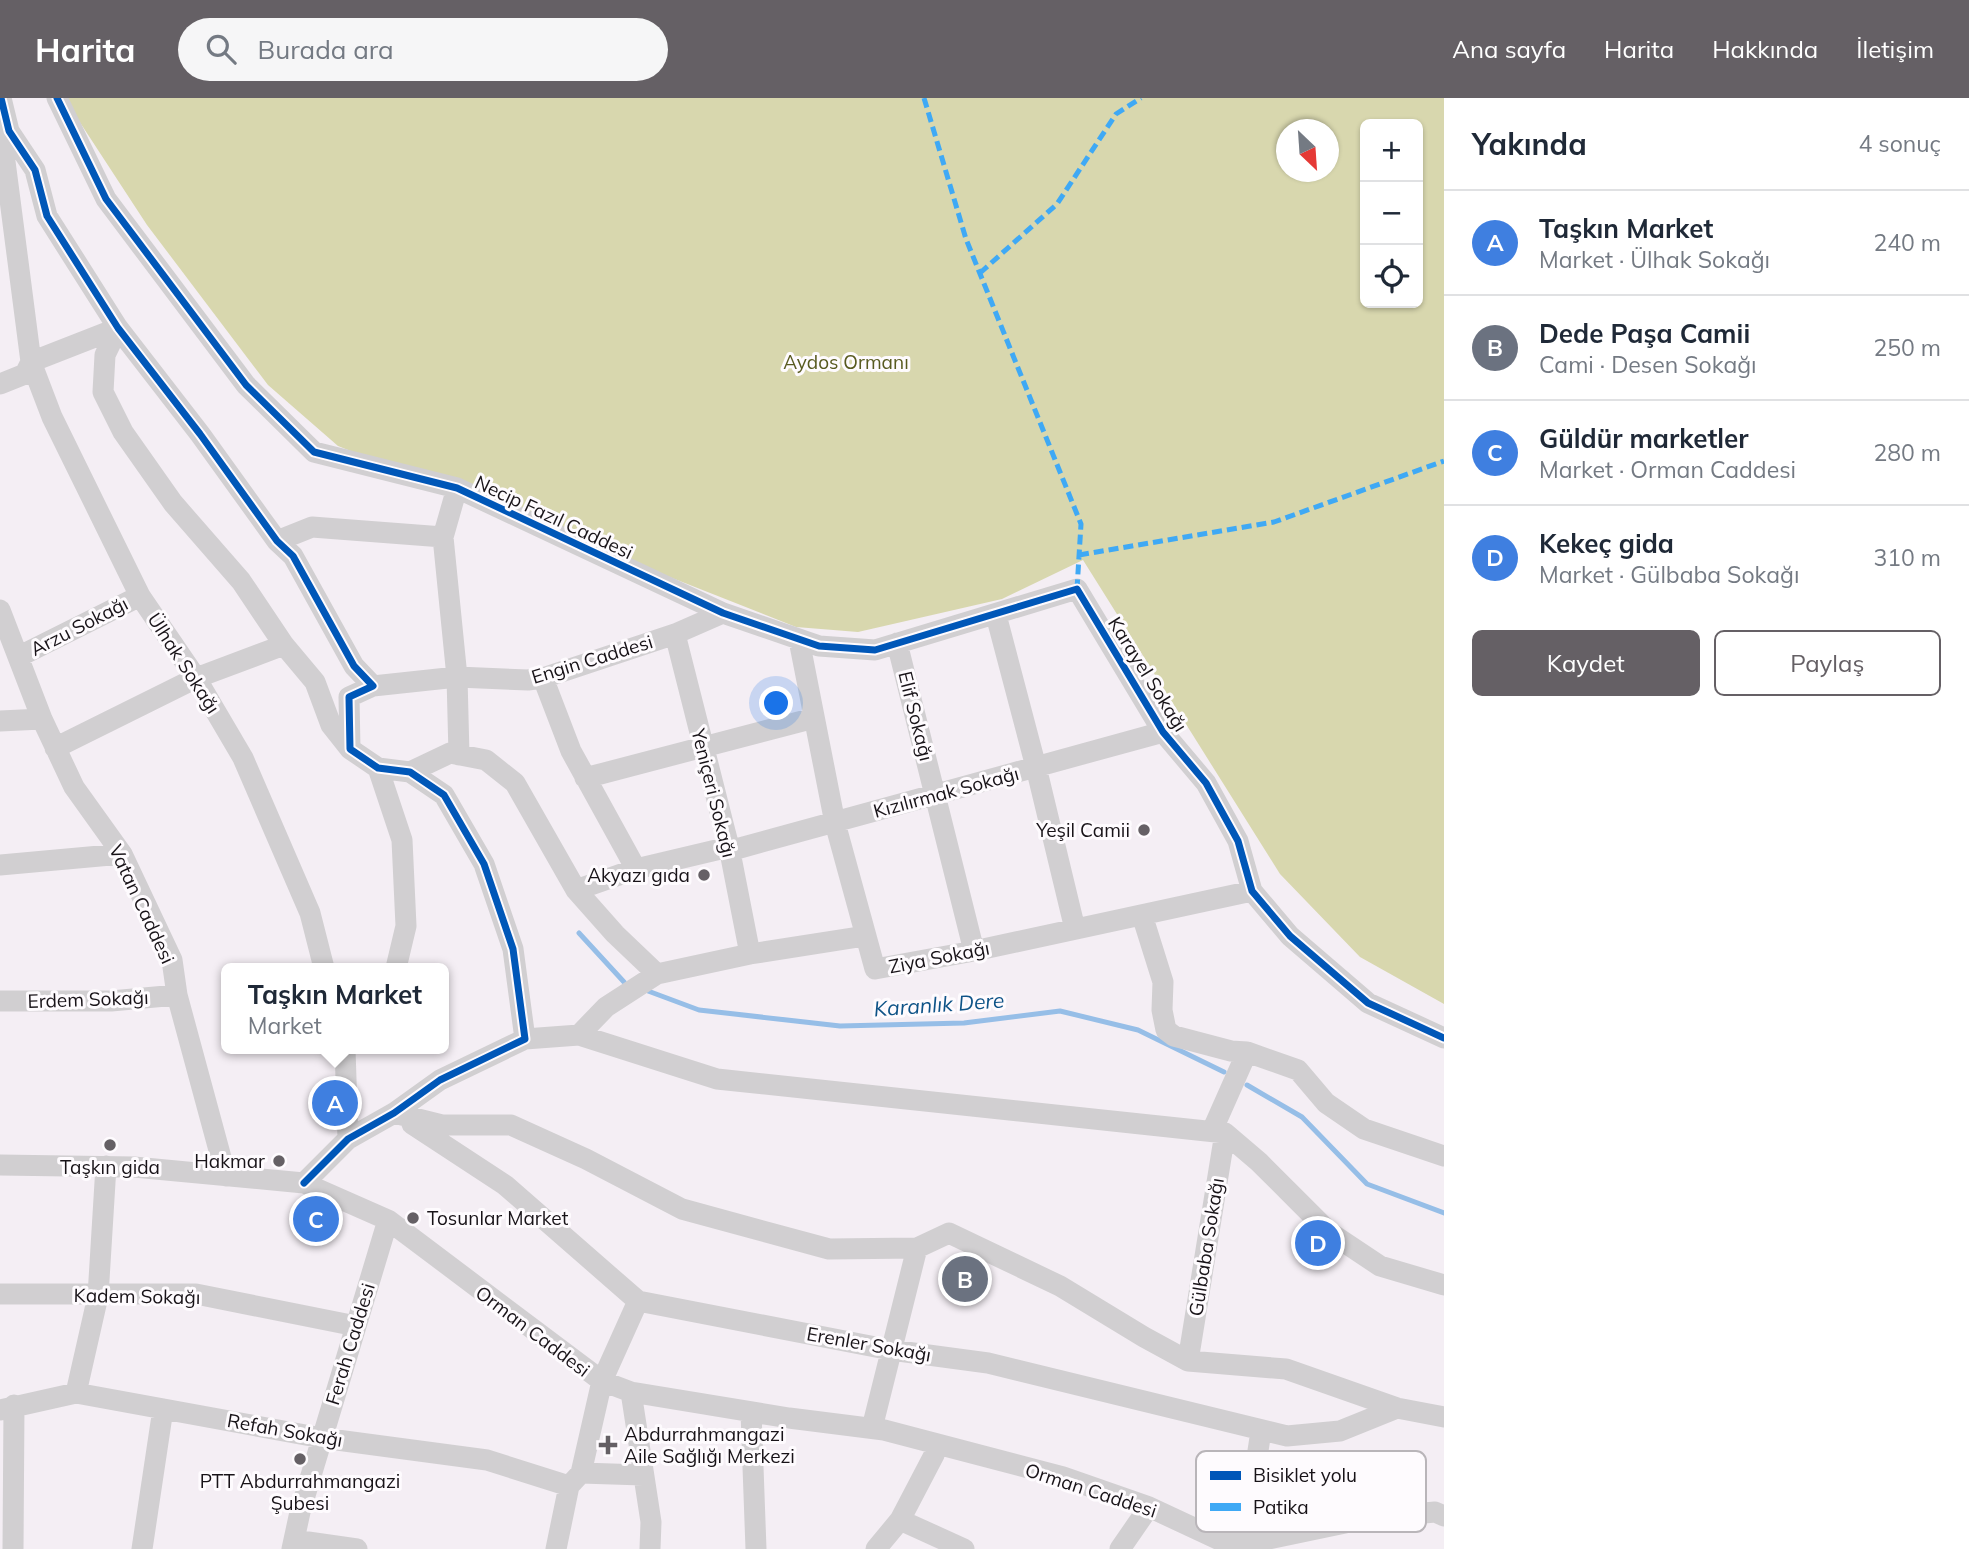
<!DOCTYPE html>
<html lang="tr">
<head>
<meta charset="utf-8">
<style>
	:root { --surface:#fff; --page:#f6f6f7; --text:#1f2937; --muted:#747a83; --line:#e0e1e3; --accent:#656065 }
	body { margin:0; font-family:Mulish,sans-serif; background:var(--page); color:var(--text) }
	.controls { position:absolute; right:21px; top:21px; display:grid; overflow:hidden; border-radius:10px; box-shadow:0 2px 5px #0004 }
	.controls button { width:63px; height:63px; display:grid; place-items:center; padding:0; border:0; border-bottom:2px solid var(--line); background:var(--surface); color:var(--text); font:35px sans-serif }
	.compass { position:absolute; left:1276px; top:21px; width:63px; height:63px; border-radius:50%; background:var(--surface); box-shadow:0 2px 5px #0004; rotate:155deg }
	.you { position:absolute; left:777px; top:606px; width:24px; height:24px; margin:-18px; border:5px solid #fff; border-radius:50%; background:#1a73e8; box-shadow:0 0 0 10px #1a73e833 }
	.badge { display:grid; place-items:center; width:46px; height:46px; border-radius:50%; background:var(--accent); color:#fff; font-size:23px; font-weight:700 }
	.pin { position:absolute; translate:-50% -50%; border:4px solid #fff; box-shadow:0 2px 7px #0006 }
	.popup { position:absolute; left:221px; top:865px; width:228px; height:91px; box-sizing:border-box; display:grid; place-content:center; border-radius:10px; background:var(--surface); filter:drop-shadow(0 2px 5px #0005); font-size:23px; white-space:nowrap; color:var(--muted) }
	.popup b { font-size:26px; color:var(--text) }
	.popup::after { content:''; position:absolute; left:50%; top:100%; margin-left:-14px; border:14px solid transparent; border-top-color:var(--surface) }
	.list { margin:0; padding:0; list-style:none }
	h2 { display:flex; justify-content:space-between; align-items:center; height:91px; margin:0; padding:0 28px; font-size:30px }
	h2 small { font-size:23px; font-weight:400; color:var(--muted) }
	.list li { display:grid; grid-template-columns:46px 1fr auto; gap:21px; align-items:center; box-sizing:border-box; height:105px; padding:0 28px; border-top:2px solid var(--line) }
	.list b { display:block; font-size:26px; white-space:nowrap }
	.list p { margin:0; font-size:23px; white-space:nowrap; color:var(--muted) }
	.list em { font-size:23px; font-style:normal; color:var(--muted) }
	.actions { display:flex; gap:14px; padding:21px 28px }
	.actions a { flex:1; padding:16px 0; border:2px solid var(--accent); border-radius:10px; text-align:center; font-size:24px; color:var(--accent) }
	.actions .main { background:var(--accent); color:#fff }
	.icon { flex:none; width:38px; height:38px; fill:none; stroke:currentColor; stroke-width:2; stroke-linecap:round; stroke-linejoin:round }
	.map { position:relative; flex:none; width:1444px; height:1451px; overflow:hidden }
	header { display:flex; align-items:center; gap:42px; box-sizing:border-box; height:98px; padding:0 35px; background:var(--accent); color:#fff }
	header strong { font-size:33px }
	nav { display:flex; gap:38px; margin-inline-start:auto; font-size:24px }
	.search { width:490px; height:63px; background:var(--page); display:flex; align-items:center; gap:18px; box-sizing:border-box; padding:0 24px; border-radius:38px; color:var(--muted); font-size:26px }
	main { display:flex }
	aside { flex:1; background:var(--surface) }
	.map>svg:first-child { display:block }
</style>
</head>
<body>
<header>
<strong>Harita</strong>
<div class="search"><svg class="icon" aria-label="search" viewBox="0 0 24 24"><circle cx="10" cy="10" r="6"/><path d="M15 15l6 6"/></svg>Burada ara</div>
<nav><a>Ana sayfa</a><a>Harita</a><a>Hakkında</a><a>İletişim</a></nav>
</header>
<main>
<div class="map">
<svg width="1444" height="1451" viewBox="0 0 1444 1451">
	<rect width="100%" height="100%" fill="#f4eef4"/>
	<path fill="#d8d7ae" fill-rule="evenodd" d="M64 0H1444V906L1360 859 1280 776 1083 462 1002 501 858 534 796 529 338 348 268 287 147 127ZM1365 26H1418V205H1365ZM1286 32H1328V74H1286Z"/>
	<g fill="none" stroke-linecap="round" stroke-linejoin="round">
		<path stroke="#96bee7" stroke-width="5" d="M579 835 624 884
			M648 893 699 912 840 928 964 925 1060 913 1138 932 1224 974
			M1247 987 1302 1019 1367 1086 1444 1115"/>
		<path stroke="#d1cfd1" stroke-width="21" d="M1 0 9 33 35 72 47 118 118 230 200 336 277 443 293 458 354 568 373 588 349 599 350 651 378 670 410 674 444 697 484 766 513 851 525 941 440 982 394 1015 348 1041 304 1085
			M57 0 106 101 246 287 314 354 457 390 723 515 819 548 875 552 1077 491 1163 634 1206 685 1238 743 1252 793 1290 838 1368 905 1444 940
			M118 230 31 264 52 319 140 498 196 580 243 660 310 815 324 870
			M118 230 105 257 103 294 123 334 173 405 241 483 284 547 315 584 331 627 350 651
			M0 286 25 276 31 264 3 48
			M457 390 443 439 457 579 459 657
			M277 443 312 429 443 439
			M0 512 42 621 74 689 122 756 172 862 177 897 226 1078
			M996 517 1036 669 1075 831
			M675 536 729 749 750 856
			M799 542 835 725 875 871 974 853 1252 793
			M897 545 974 853
			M18 559 140 498
			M543 580 571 653 636 771
			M373 588 457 579 528 582 543 580 675 536 723 515
			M0 623 42 621
			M55 650 196 580 284 547
			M378 670 402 742 406 828 396 870
			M410 674 450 655 486 662 515 685 576 792 615 836 657 876 750 856 865 838
			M585 680 814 620
			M729 753 1163 634
			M0 767 122 756
			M576 792 636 771 729 749
			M1142 817 1163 884 1162 912 1166 932 1174 938 1231 953 1247 954 1298 972 1326 1005 1364 1031 1444 1058
			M0 903H111L177 897
			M579 937 606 909 657 876
			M525 941 579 937 717 981 1225 1035 1259 1064 1329 1134 1380 1168 1444 1187
			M345 951 348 1041
			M394 1015 442 1027H511L586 1061 682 1111 829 1151 917 1150 949 1135 1060 1188 1144 1239 1188 1263 1286 1271 1397 1310 1444 1319
			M412 1026 505 1087 638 1203 891 1252 988 1265 1287 1338 1340 1333 1397 1310
			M1212 1033 1247 954
			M0 1067 134 1069 304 1085 388 1122 602 1283 631 1294 789 1320 884 1332 1063 1379 1149 1409 1239 1451
			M0 1196H196L356 1228
			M1188 1263 1225 1035
			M631 1294 651 1424 650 1451
			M76 1295 98 1198 106 1068
			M0 1312 76 1295 322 1340 487 1362 569 1388
			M751 1314 756 1451
			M872 1330 917 1150
			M1261 1333 1252 1392 1235 1448 1369 1420 1435 1414 1444 1418
			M581 1375 643 1377
			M900 1422 964 1451
			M294 1442 357 1451
			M13 1451 14 1307
			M142 1451 163 1311
			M292 1451 300 1414 388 1122
			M556 1451 569 1388 581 1375 602 1283 638 1203
			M876 1451 900 1422 934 1357V1345
			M1120 1451 1149 1409"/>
		<path stroke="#3fa9f5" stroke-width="5" stroke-dasharray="10 5" stroke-linecap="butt" d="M924 0 966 141 1081 426 1077 491
			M980 175 1057 106 1116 16 1141 0
			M1079 457 1274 424 1444 363"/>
		<defs>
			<path id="cycleway" d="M1 0 9 33 35 72 47 118 118 230 200 336 277 443 293 458 354 568 373 588 349 599 350 651 378 670 410 674 444 697 484 766 513 851 525 941 440 982 394 1015 348 1041 304 1085
				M57 0 106 101 246 287 314 354 457 390 723 515 819 548 875 552 1077 491 1163 634 1206 685 1238 743 1252 793 1290 838 1368 905 1444 940"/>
		</defs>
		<use href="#cycleway" stroke="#fefbfe" stroke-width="11"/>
		<use href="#cycleway" stroke="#0057b8" stroke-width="7"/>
	</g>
	<g fill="#656065" stroke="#fefbfe" stroke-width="2.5">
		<circle cx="1144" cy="732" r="7"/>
		<circle cx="704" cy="777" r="7"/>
		<circle cx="110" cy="1047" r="7"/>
		<circle cx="279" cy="1063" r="7"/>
		<circle cx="413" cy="1120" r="7"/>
		<path d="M604.5 1336.5h7v7h7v7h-7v7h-7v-7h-7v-7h7z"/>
		<circle cx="300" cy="1361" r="7"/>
	</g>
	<g text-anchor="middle" stroke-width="6" stroke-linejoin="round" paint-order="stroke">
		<g font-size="19" fill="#585a1f" stroke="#fefbfe">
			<text x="846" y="271">Aydos Ormanı</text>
		</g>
		<g font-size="19" fill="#181318" stroke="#fefbfe">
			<text transform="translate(554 419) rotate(25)" y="7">Necip Fazıl Caddesi</text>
			<text transform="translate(79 528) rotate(-27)" y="7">Arzu Sokağı</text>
			<text transform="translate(592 561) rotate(-17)" y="7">Engin Caddesi</text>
			<text transform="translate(184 565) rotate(57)" y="7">Ülhak Sokağı</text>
			<text transform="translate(1148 576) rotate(58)" y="7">Karayel Sokağı</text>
			<text transform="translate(916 618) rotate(76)" y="7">Elif Sokağı</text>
			<text transform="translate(946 694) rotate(-15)" y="7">Kızılırmak Sokağı</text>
			<text transform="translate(714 695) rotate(76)" y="7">Yeniçeri Sokağı</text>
			<text transform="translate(142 806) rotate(65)" y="7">Vatan Caddesi</text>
			<text transform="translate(939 859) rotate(-11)" y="7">Ziya Sokağı</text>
			<text transform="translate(88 901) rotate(-2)" y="7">Erdem Sokağı</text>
			<text transform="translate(1206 1149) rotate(-81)" y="7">Gülbaba Sokağı</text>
			<text transform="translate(137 1198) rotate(1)" y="7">Kadem Sokağı</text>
			<text transform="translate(533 1233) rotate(37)" y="7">Orman Caddesi</text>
			<text transform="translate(350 1246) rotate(-73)" y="7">Ferah Caddesi</text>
			<text transform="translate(869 1246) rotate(10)" y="7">Erenler Sokağı</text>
			<text transform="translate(285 1332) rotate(10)" y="7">Refah Sokağı</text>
			<text transform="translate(1091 1392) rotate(18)" y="7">Orman Caddesi</text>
		</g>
		<g font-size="19" fill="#181318" stroke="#fefbfe" text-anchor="end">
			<text x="1130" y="739">Yeşil Camii</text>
			<text x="690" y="784">Akyazı gıda</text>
			<text x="265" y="1070">Hakmar</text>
			<text x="110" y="1076" text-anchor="middle">Taşkın gida</text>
			<text x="427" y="1127" text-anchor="start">Tosunlar Market</text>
			<text x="624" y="1343" text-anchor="start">Abdurrahmangazi<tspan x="624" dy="22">Aile Sağlığı Merkezi</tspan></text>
			<text x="300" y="1390" text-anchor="middle">PTT Abdurrahmangazi<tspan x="300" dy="22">Şubesi</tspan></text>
		</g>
		<g font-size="21" font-style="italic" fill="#0e5387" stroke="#fefbfe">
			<text transform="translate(939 907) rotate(-4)" y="7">Karanlık Dere</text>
		</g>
	</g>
	<rect x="1196" y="1353" width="230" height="81" rx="10" fill="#fefbfe" stroke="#b9b5b9" stroke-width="2"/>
	<rect x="1210" y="1373" width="31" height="9" fill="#0057b8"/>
	<rect x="1210" y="1405" width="31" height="8" fill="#3fa9f5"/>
	<g font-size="19" fill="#181318">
		<text x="1253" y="1384">Bisiklet yolu</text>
		<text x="1253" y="1416">Patika</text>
	</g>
</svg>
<div class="controls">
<button>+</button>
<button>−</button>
<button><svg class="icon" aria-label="locate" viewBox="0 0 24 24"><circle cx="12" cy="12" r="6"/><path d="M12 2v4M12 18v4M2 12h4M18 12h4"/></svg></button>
</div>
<svg class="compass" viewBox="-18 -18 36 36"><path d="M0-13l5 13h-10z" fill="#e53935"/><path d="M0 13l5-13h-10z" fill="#747a83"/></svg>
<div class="you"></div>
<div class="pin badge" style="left:335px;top:1005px;background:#3f7fe0">A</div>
<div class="popup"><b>Taşkın Market</b>Market</div>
<div class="pin badge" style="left:965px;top:1181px;background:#6b7280">B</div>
<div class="pin badge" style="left:316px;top:1121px;background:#3f7fe0">C</div>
<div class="pin badge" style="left:1318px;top:1145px;background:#3f7fe0">D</div>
</div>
<aside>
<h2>Yakında<small>4 sonuç</small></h2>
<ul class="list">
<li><span class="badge" style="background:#3f7fe0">A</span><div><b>Taşkın Market</b><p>Market · Ülhak Sokağı</p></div><em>240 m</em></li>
<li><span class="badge" style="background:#6b7280">B</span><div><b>Dede Paşa Camii</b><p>Cami · Desen Sokağı</p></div><em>250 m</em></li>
<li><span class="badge" style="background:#3f7fe0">C</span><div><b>Güldür marketler</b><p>Market · Orman Caddesi</p></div><em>280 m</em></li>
<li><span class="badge" style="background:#3f7fe0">D</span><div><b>Kekeç gida</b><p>Market · Gülbaba Sokağı</p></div><em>310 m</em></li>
</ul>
<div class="actions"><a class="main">Kaydet</a><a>Paylaş</a></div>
</aside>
</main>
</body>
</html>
